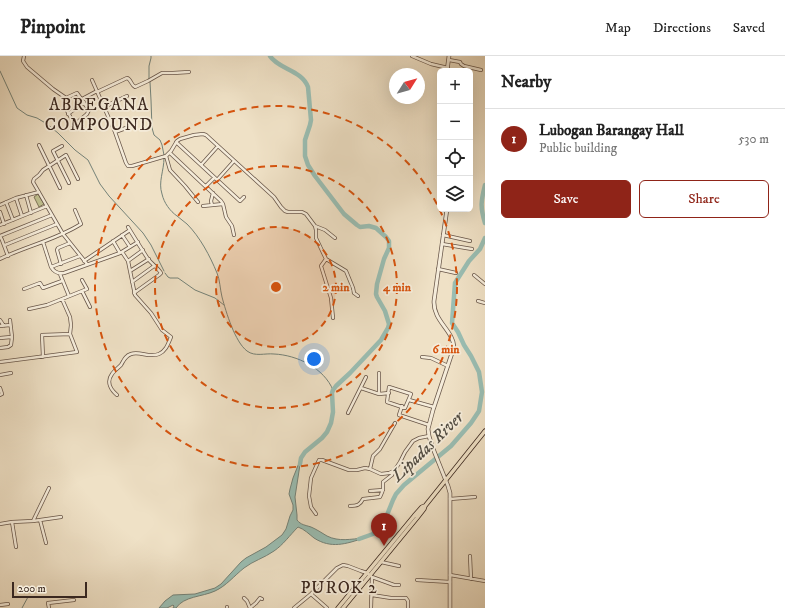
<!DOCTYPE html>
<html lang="en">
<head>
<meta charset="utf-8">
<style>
	:root { --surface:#fff; --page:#f6f6f6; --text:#222; --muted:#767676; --line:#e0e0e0; --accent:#8f2418 }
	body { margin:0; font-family:"IM FELL DW Pica",serif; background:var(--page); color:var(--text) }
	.controls { position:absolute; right:12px; top:12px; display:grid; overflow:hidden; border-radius:6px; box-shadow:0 4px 16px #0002 }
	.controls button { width:36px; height:36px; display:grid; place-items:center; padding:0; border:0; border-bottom:1px solid var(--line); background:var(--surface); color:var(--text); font:20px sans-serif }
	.compass { position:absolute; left:389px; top:12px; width:36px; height:36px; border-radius:50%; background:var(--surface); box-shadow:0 4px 16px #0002; rotate:53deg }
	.scale { position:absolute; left:12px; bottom:10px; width:75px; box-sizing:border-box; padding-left:4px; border:2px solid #3b281f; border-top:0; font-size:11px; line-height:14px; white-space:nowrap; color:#3b281f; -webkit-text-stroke:3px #f5ecda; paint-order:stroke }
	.you { position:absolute; left:314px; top:303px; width:14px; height:14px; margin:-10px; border:3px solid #fff; border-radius:50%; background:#1a73e8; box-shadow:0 0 0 6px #1a73e833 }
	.badge { display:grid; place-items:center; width:26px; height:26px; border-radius:50%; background:var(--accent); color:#fff; font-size:13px; font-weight:700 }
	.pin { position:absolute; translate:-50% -33px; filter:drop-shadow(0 1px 2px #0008) }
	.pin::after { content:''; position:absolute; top:21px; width:14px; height:12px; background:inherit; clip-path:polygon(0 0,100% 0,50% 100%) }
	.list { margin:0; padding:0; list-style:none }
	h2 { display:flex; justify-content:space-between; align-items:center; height:52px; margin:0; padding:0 16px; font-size:17px }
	h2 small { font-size:13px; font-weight:400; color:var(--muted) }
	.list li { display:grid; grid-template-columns:26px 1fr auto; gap:12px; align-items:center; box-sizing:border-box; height:60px; padding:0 16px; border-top:1px solid var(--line) }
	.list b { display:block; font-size:15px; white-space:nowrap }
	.list p { margin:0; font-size:13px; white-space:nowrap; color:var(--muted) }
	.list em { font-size:13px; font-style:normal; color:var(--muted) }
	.actions { display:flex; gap:8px; padding:12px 16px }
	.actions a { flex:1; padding:9px 0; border:1px solid var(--accent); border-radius:6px; text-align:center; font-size:14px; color:var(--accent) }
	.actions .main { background:var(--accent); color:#fff }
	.icon { flex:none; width:22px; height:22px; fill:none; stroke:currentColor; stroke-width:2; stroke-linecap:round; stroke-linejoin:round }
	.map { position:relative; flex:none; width:485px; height:552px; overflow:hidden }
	header { display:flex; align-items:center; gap:24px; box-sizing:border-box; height:56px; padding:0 20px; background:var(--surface); border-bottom:1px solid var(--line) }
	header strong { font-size:19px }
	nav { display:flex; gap:22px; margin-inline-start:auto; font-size:14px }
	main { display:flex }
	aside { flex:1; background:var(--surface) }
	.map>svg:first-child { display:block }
</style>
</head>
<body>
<header>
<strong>Pinpoint</strong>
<nav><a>Map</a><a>Directions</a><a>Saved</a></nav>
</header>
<main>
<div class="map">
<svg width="485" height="552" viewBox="0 0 485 552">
	<rect width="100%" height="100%" fill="#efe1c6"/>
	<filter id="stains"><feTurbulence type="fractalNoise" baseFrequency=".005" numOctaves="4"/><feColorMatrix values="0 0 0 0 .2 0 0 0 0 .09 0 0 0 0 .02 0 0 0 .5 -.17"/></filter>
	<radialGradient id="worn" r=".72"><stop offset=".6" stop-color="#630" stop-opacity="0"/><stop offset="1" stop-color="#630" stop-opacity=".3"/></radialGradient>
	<path fill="#c0c190" stroke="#7e7458" d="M38 138 44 148 39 151 34 141Z"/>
	<path fill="#9abeb3" stroke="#748278" d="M301 402 295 441 297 459V464C301 469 305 469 311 471 316 473 322 477 327 480 339 486 351 483 364 482 346 488 331 493 314 482 309 478 304 473 298 471 290 479 283 489 274 495 264 502 253 505 244 512 234 520 226 530 215 535 202 541 184 540 176 552H173L174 550 173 549 167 552H159L165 545 173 539 195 538 215 532 221 528 241 506 246 502 266 491 282 479 286 473 290 460 293 454V449L289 438 290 433 293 422Z"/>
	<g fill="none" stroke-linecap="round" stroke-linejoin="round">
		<path stroke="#748278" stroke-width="1" d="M0 15 17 52 27 59 37 62 47 68 58 77 75 94 88 104 100 128 109 140 143 177 151 189 164 215
			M149 23V10L151 2V0
			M150 26 151 44 152 72 154 79 160 84 162 89 164 99
			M164 102C164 115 158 126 162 138 164 147 170 155 177 160 180 163 184 165 187 168 200 181 210 200 217 217 220 224 220 233 222 241 226 256 235 286 247 295 255 301 265 297 274 298 297 299 324 312 333 334
			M165 217 168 221 170 222H178L195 234 215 242 224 249
			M22 552 28 541"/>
		<path stroke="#9abeb3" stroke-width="4.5" d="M270 0C278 13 302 14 308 31L311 64 310 69 305 84V100L308 109 315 120 344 158 357 169 360 171 369 170 376 172 386 181 389 185V192L384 203 377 228 376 238 377 241 385 255 389 268 388 272 381 284 350 317 336 330 333 334 332 337 333 356 331 367 327 376 322 382 305 396 301 402 300 408
			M485 129C481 145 480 151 485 167
			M359 483 373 478 385 464 393 444 396 438 404 429 451 390 471 367 479 355 482 336 479 316 471 300 464 289 458 276 452 267 455 227 469 205 480 193 485 182"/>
		<defs>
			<path id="minor" d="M24 0 23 5 27 11 53 33 66 42
				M412 0 431 8 448 12
				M449 4 460 6 461 8 464 10 481 14
				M92 24 115 76 126 107 128 110H132L166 100 171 95 177 85 180 83 194 79 203 78 206 79 274 141 281 151 285 155 288 156H302L306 158 315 170 316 174V182L326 203 346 215 353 232 354 237 358 240
				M97 36 127 22C131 23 131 29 135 31L148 25 162 17H173L189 16
				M66 42 77 37 89 54 87 58 73 70
				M66 42V53L71 62
				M82 43 97 35
				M104 51 127 40
				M68 58 84 46
				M115 76 126 72
				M176 86 240 145 244 141
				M39 89 60 132
				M62 90 53 95 69 127
				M170 97 221 145 223 148 226 161 232 170 234 179
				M166 100 170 114 185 130 198 146
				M201 109 218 90
				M78 123 66 99 43 114 39 119 34 123 33 126 63 178 87 208
				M217 124 234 105
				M206 130 214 122
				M26 139 31 157
				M16 142 22 160
				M6 146 13 164
				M0 149 16 142 39 136
				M212 149 211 145 213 137
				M203 150 223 148
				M0 156 4 168
				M0 169 47 150
				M315 170 325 174 335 182
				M128 171C134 181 141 192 148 203 152 208 158 212 161 217L159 219 134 237
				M122 179 130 191
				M443 179 470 185
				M113 185 120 197
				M43 186 51 211C54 216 58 218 64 217L120 197 138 186
				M442 188 472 193
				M5 189 57 168
				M8 200 2 184 0 180 52 159
				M0 203C26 190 56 184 81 168L75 154
				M326 203 321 210 331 242 333 262
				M84 205 130 174
				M128 205 143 194
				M61 208 57 194 58 192 70 187
				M51 211 80 200
				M438 213 456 217
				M130 215 149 203
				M60 218 69 240
				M474 219 485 228
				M132 226 154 210
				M24 233 40 227 43 232 62 225
				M82 235 90 251
				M478 245 485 247
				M29 253 47 249 87 233 82 224
				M0 264 4 270
				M0 270 10 269
				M0 282 11 281
				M0 292 8 291 11 289 12 281 10 264
				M43 301 42 279 70 278
				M422 301 431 302 448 310
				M0 306 77 296 70 278 71 269 70 261 62 243
				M0 319 11 317
				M389 331 411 338 405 352 387 346Z
				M0 332 2 338 0 339
				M361 332 379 338 389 337
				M379 338V317
				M117 339C111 334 106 326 112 318 114 315 118 312 121 309 124 304 125 300 131 298 140 295 149 302 159 298 166 295 168 288 171 281L162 274 151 257 135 239 128 205 122 196
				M409 344 434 351
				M402 350 399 359 429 369
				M348 357 366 321
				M370 413 373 400 380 393 395 367
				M370 435 383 434V426L392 419 394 415 400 406 405 396 413 385 419 382 429 380
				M450 443 475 441
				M350 450C357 450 360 449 363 443L380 441 383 434
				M316 458 311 451 309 440 311 422 319 404H322L349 414H357L365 412 370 413 381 418 389 417 394 415
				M40 464 46 487
				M33 465 61 461
				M12 466 16 491
				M0 468 12 466 33 465 49 432
				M470 500 471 523
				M381 506 399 510
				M450 519 485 525
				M417 524 450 526
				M311 538 327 552
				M372 539 391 542H406L408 545V552
				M244 542 247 545 250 552
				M0 549 8 548
				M227 551V552
				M49 552 48 547 74 544
				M250 552 256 547 260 542 262 543
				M294 552 311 538 337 512 343 509 348 510 361 515 367 517 372 521 394 529H399
				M371 552 372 521"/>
			<path id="tertiary" d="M447 15 449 0
				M447 153 434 245C433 265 453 274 454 291L433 354 428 373 429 380 432 390 448 430 450 437V552"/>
			<path id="primary" d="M338 552 414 460 422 451 425 450
				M343 552 417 462 424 453 425 450 485 375"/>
		</defs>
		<use href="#minor" stroke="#685649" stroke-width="4"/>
		<use href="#tertiary" stroke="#685649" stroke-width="4.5"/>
		<use href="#primary" stroke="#3b281f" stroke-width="5"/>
		<use href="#minor" stroke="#f5ecda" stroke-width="2.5"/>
		<use href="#tertiary" stroke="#f5ecda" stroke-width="3"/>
		<use href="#primary" stroke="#efe1c6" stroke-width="3.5"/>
	</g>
	<circle cx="276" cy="231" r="60" fill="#d7540e" fill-opacity=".12"/>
	<g fill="none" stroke="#d7540e" stroke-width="2" stroke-dasharray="7 5">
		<circle cx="276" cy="231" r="60"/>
		<circle cx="276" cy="231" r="121"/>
		<circle cx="276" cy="231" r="181"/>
	</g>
	<g text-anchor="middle" stroke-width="3.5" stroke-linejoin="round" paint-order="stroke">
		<g font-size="17" letter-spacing="1" fill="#3b281f" stroke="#f5ecda">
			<text x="99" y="54">ABREGANA<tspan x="99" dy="20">COMPOUND</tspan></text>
			<text x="339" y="537">PUROK 2</text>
		</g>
		<g font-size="17" font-style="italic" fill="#534e44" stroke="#f5ecda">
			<text transform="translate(427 390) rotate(-44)" y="6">Lipadas River</text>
		</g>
	</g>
	<circle cx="276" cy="231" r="6" fill="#d7540e" stroke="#f5ecda" stroke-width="2"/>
	<g font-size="12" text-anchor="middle" font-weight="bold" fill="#d7540e" stroke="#f5ecda" stroke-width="3.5" stroke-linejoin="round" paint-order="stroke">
		<text x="336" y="235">2 min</text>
		<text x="397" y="235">4 min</text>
		<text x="446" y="297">6 min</text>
	</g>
	<rect width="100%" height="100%" filter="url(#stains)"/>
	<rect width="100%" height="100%" fill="url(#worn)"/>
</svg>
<div class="controls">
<button>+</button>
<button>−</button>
<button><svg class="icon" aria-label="locate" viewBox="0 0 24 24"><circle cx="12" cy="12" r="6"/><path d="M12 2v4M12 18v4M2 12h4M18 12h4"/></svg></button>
<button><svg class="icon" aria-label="layers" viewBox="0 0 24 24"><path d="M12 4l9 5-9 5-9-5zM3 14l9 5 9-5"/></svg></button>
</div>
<svg class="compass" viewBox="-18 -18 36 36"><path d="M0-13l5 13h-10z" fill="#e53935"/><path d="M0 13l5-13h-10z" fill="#767676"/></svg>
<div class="scale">200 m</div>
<div class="you"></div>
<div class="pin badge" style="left:384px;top:490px">1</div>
</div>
<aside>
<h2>Nearby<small></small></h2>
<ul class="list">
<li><span class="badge">1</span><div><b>Lubogan Barangay Hall</b><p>Public building</p></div><em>530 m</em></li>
</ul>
<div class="actions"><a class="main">Save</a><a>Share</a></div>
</aside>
</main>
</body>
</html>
